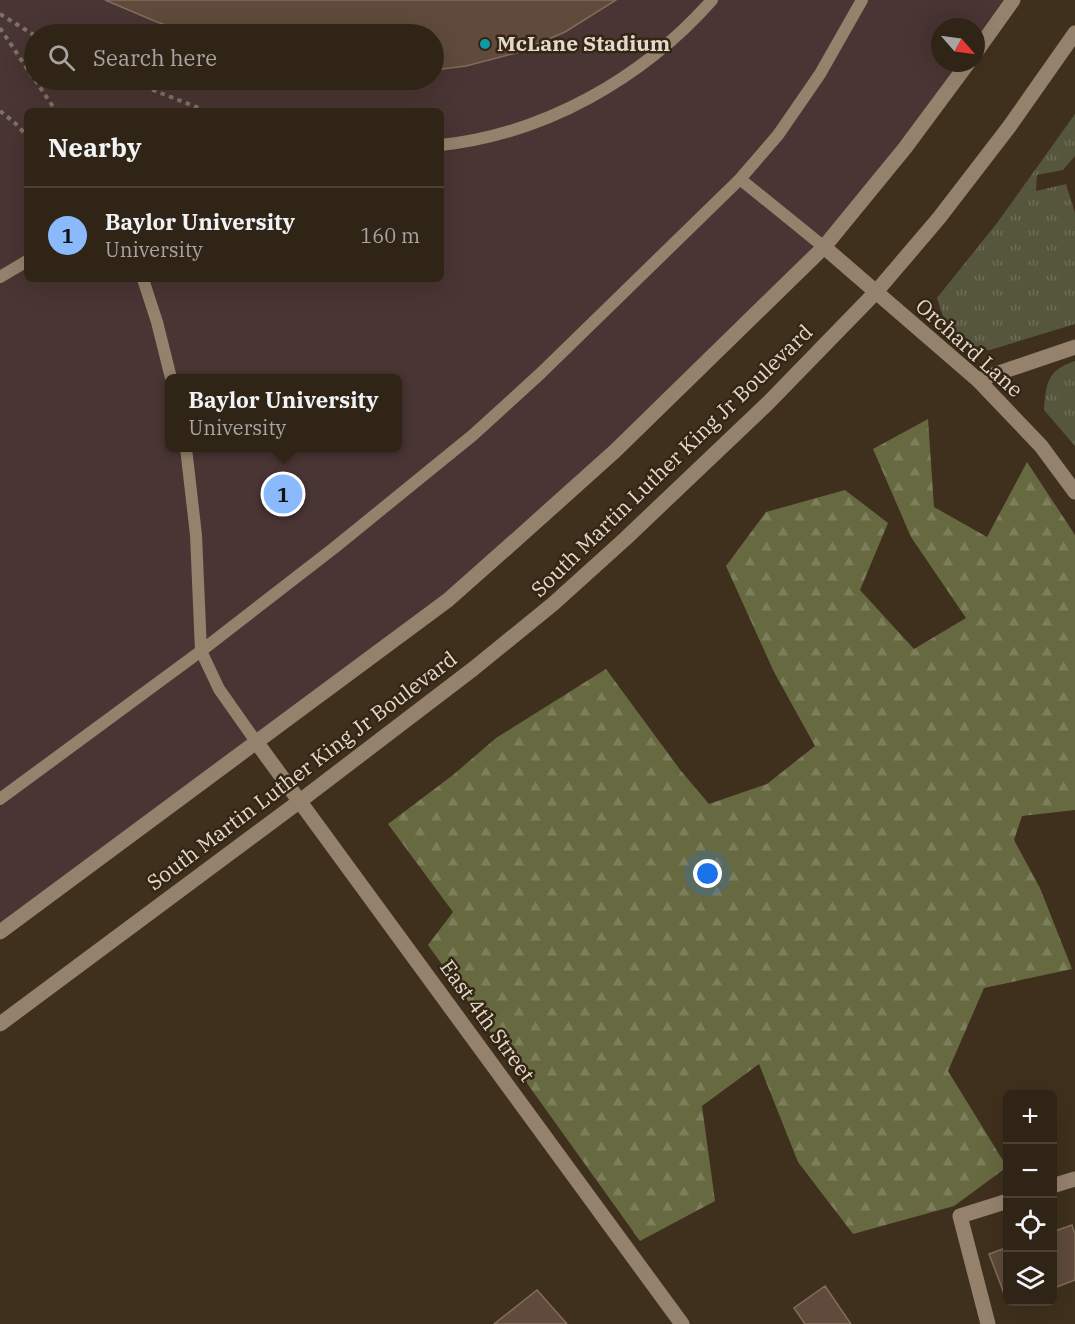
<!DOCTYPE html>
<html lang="en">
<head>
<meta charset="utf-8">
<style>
	:root { --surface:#2f2416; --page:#3b3023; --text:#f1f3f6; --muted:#a7a4a1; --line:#4a4135; --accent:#8bbafc }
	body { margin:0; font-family:"IBM Plex Serif",serif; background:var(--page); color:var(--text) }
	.controls { position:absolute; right:18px; bottom:18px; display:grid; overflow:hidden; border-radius:9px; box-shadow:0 6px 24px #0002 }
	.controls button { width:54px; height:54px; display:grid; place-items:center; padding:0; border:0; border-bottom:2px solid var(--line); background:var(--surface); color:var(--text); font:30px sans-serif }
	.compass { position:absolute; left:931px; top:18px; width:54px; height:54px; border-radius:50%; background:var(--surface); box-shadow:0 6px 24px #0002; rotate:118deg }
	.you { position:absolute; left:708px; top:874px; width:21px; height:21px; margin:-15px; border:4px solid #fff; border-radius:50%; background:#1a73e8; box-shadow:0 0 0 9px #1a73e833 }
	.badge { display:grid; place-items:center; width:39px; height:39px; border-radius:50%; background:var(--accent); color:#111; font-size:20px; font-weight:700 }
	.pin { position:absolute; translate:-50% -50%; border:3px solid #fff; box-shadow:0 2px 6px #0006 }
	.popup { position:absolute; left:165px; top:374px; width:237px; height:78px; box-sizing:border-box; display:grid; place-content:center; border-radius:9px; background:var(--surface); filter:drop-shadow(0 2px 4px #0005); font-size:20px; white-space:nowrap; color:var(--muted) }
	.popup b { font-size:22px; color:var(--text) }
	.popup::after { content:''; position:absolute; left:50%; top:100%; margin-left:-12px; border:12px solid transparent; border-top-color:var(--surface) }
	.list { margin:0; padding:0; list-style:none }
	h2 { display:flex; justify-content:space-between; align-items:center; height:78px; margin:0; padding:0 24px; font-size:26px }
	h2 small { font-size:20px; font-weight:400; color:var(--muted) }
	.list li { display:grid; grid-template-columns:39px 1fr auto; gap:18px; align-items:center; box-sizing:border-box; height:96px; padding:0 24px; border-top:2px solid var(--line) }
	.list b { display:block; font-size:22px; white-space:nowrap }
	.list p { margin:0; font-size:20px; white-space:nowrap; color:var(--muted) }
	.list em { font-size:20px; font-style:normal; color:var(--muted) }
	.icon { flex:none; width:33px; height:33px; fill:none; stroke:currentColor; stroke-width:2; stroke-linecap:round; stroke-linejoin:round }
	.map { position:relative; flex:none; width:1075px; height:1324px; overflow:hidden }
	.search { position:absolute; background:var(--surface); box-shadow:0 6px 24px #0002; left:24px; top:24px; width:420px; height:66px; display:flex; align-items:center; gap:15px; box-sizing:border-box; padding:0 21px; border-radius:33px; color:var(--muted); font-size:22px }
	.panel { position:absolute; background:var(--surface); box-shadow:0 6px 24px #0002; left:24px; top:108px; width:420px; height:174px; border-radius:9px }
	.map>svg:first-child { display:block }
</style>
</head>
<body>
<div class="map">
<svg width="1075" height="1324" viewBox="0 0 1075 1324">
	<defs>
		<pattern id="grass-tufts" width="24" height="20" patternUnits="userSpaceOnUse" patternTransform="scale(1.5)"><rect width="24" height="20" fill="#55563c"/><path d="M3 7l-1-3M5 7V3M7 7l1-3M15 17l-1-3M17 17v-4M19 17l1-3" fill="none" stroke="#6d6e57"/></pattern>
		<pattern id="forest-firs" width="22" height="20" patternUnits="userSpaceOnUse" patternTransform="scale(1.5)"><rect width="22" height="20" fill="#676941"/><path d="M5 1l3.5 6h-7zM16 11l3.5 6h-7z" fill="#7d7e5b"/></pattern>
	</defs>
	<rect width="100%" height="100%" fill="#3f301d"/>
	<path fill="#493533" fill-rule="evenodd" d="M0 0H1003L976 38V27H940V63H958L824 247 518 538 0 932ZM34 34H434V80H34ZM27 111H441V279H27ZM169 378H397V448H169Z"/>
	<path fill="url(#grass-tufts)" d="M1075 114V156L1063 170 1037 175 1036 191 1066 184 1075 213V324L990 350 975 349 948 332 937 298 997 223Z
		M1075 361V446L1044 410C1046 384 1047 370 1075 361Z"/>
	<path fill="url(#forest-firs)" d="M928 419 934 507 987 537 1027 462 1075 535V810L1022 816 1014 840 1040 888 1072 969 984 988 948 1071 1007 1167 954 1206 853 1234 798 1162 759 1064 702 1106 715 1201 640 1241 428 945 453 912 388 824 453 775 496 738 606 669 681 771 709 804 767 784 815 746 774 672 726 566 766 512 845 490 888 523 860 590 914 649 966 618 911 537 873 449Z"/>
	<path fill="#5f4a3b" stroke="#826c5b" stroke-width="1.5" d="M105 0H616L565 32 516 53 466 66 434 70V34H192L157 22Z
		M1072 1225 1075 1234V1280L1054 1288 1052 1283V1232Z
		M1008 1247V1302H1015L1008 1304 989 1254Z
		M825 1286 851 1324H805L794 1308Z
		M537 1290 567 1324H494Z"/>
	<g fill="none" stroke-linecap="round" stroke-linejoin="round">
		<path stroke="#7f7262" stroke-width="4" stroke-dasharray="4.5 4.5" stroke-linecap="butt" d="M0 14 34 35
			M0 28 34 79
			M35 80 56 111
			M127 80 207 111
			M0 111 15 123 27 136"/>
		<path stroke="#95826d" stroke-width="12" d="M441 145C545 134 643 78 712 0
			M740 179 824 247
			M0 277 27 261
			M143 279 157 322 171 378
			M186 448 196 535 201 651 219 689 257 743
			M0 799 201 651 334 548 473 435 541 373 740 179 778 135 820 74 862 0"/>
		<path stroke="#95826d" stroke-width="15" d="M978 380 1075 347
			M257 743 682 1324
			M1052 1186 1075 1179
			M988 1324 960 1216 1008 1201"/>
		<path stroke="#95826d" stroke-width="15" d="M976 52 1013 0
			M824 247 978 380 1041 446 1075 492
			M0 932 448 600 518 538 615 451 824 247 905 148 968 63
			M0 1024 300 801 473 669 553 604 625 539 767 404 876 292 939 218 1009 127 1075 33"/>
	</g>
	<circle fill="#0f9aa8" stroke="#352613" stroke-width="2" cx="485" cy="44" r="6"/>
	<g text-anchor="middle" stroke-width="5" stroke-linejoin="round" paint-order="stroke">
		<g font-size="21" font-weight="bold" fill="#e3d9ce" stroke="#352613" text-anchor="start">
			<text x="497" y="51">McLane Stadium</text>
		</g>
		<g font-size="21" fill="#e3d9ce" stroke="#352613">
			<text transform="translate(969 348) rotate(42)" y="7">Orchard Lane</text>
			<text transform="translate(672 461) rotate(-44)" y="7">South Martin Luther King Jr Boulevard</text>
			<text transform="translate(302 771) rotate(-37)" y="7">South Martin Luther King Jr Boulevard</text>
			<text transform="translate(487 1021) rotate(54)" y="7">East 4th Street</text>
		</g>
	</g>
</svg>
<div class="controls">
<button>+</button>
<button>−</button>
<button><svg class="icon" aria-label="locate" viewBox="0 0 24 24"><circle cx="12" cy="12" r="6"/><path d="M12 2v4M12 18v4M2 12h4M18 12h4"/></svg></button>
<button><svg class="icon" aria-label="layers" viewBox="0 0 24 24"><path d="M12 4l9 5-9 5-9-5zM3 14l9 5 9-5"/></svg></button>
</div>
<svg class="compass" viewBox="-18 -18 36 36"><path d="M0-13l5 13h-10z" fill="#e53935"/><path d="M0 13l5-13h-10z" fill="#a7a4a1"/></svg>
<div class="you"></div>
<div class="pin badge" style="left:283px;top:494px">1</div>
<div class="popup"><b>Baylor University</b>University</div>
<div class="search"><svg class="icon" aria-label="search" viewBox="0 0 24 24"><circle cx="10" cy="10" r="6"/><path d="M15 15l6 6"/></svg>Search here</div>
<section class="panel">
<h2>Nearby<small></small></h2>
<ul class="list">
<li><span class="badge">1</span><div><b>Baylor University</b><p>University</p></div><em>160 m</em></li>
</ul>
</section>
</div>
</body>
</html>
